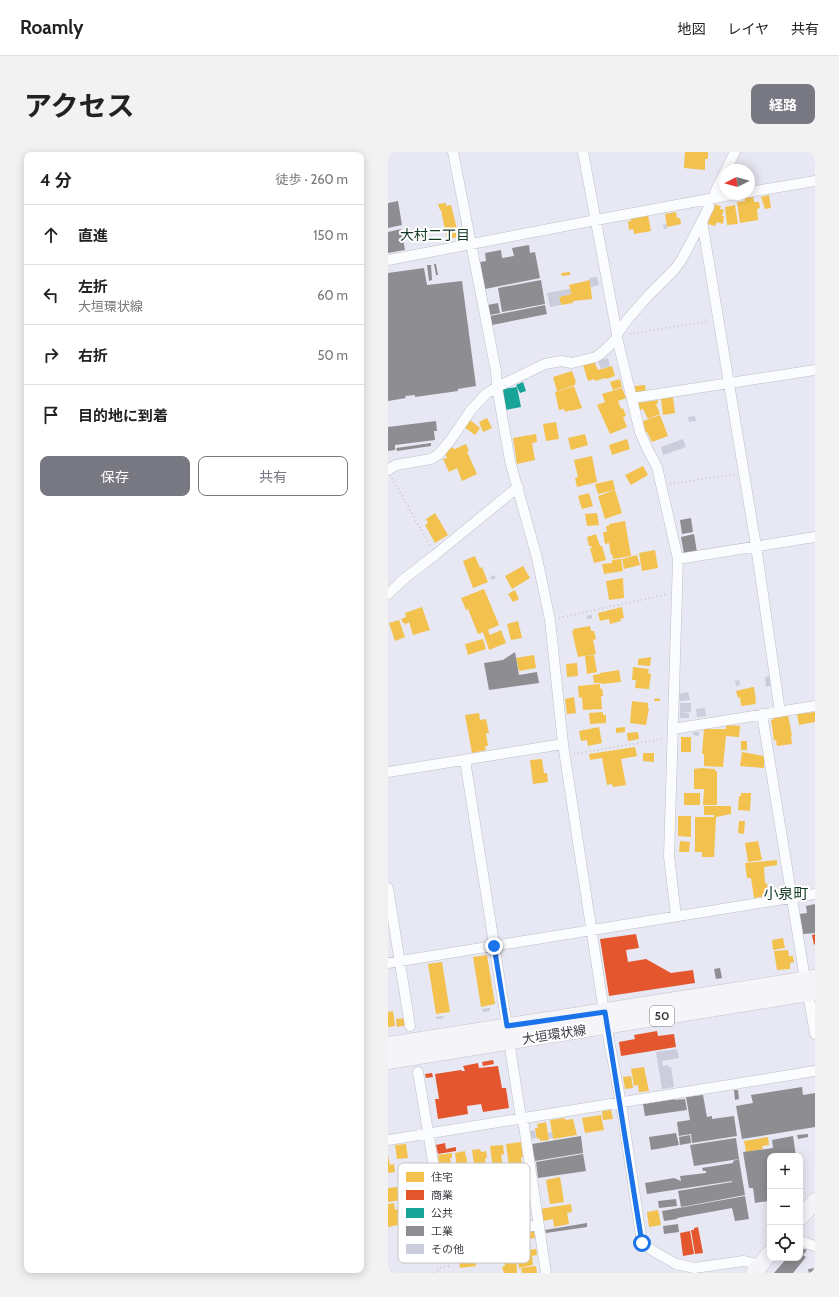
<!DOCTYPE html>
<html lang="ja">
<head>
<meta charset="utf-8">
<style>
	:root { --surface:#fff; --page:#f2f2f2; --text:#222; --muted:#767676; --line:#e0e0e0; --accent:#777881 }
	body { margin:0; font-family:Cabin,"Noto Sans JP",sans-serif; background:var(--page); color:var(--text) }
	.controls { position:absolute; right:12px; bottom:12px; display:grid; overflow:hidden; border-radius:8px; box-shadow:0 2px 10px #0003 }
	.controls button { width:36px; height:36px; display:grid; place-items:center; padding:0; border:0; border-bottom:1px solid var(--line); background:var(--surface); color:var(--text); font:20px sans-serif }
	.compass { position:absolute; left:331px; top:12px; width:36px; height:36px; border-radius:50%; background:var(--surface); box-shadow:0 2px 10px #0003; rotate:264deg }
	.stop { position:absolute; width:12px; height:12px; margin:-9px; border:3px solid #1a73e8; border-radius:50%; background:#fff }
	.stop.end { background:#1a73e8; border-color:#fff; box-shadow:0 1px 4px #0008 }
	.list { margin:0; padding:0; list-style:none }
	h2 { display:flex; justify-content:space-between; align-items:center; height:52px; margin:0; padding:0 16px; font-size:17px }
	h2 small { font-size:13px; font-weight:400; color:var(--muted) }
	.list li { display:grid; grid-template-columns:26px 1fr auto; gap:12px; align-items:center; box-sizing:border-box; height:60px; padding:0 16px; border-top:1px solid var(--line) }
	.list b { display:block; font-size:15px; white-space:nowrap }
	.list p { margin:0; font-size:13px; white-space:nowrap; color:var(--muted) }
	.list em { font-size:13px; font-style:normal; color:var(--muted) }
	.actions { display:flex; gap:8px; padding:12px 16px }
	.actions a { flex:1; padding:9px 0; border:1px solid var(--accent); border-radius:8px; text-align:center; font-size:14px; color:var(--accent) }
	.actions .main { background:var(--accent); color:#fff }
	.icon { flex:none; width:22px; height:22px; fill:none; stroke:currentColor; stroke-width:2; stroke-linecap:round; stroke-linejoin:round }
	.map { position:relative; flex:none; width:427px; height:1121px; overflow:hidden; border-radius:8px }
	header { display:flex; align-items:center; gap:24px; box-sizing:border-box; height:56px; padding:0 20px; background:var(--surface); border-bottom:1px solid var(--line) }
	header strong { font-size:19px }
	nav { display:flex; gap:22px; margin-inline-start:auto; font-size:14px }
	.intro { display:flex; align-items:center; justify-content:space-between; box-sizing:border-box; height:96px; padding:0 24px }
	h1 { margin:0; font-size:28px }
	.button { padding:10px 18px; border-radius:8px; background:var(--accent); color:#fff; font-size:14px; font-weight:700 }
	main { display:flex; gap:24px; padding:0 24px }
	aside { flex:1; background:var(--surface); border-radius:8px; box-shadow:0 2px 10px #0003 }
	.map>svg:first-child { display:block }
</style>
</head>
<body>
<header>
<strong>Roamly</strong>
<nav><a>地図</a><a>レイヤ</a><a>共有</a></nav>
</header>
<div class="intro"><h1>アクセス</h1><a class="button">経路</a></div>
<main>
<aside>
<h2>4 分<small>徒歩 · 260 m</small></h2>
<ul class="list">
<li><svg class="icon" aria-label="ahead" viewBox="0 0 24 24"><path d="M12 20V5M6 11l6-6 6 6"/></svg><div><b>直進</b></div><em>150 m</em></li>
<li><svg class="icon" aria-label="left" viewBox="0 0 24 24"><path d="M17 20v-9H6M10 6l-5 5 5 5"/></svg><div><b>左折</b><p>大垣環状線</p></div><em>60 m</em></li>
<li><svg class="icon" aria-label="right" viewBox="0 0 24 24"><path d="M7 20v-9h11M14 6l5 5-5 5"/></svg><div><b>右折</b></div><em>50 m</em></li>
<li><svg class="icon" aria-label="arrive" viewBox="0 0 24 24"><path d="M6 21V4h12l-3 4 3 4H6"/></svg><div><b>目的地に到着</b></div></li>
</ul>
<div class="actions"><a class="main">保存</a><a>共有</a></div>
</aside>
<div class="map">
<svg width="427" height="1121" viewBox="0 0 427 1121">
	<rect width="100%" height="100%" fill="#e7e8f3"/>
	<path fill="#f2c14e" d="M297 0H320V7H317V18L296 16Z
		M381 43 383 56 377 57 373 45Z
		M365 45 366 50H371L372 56 369 57 370 68 352 71 349 50 357 49V46Z
		M58 51V54L63 53 71 85 59 87 53 58H52L50 52Z
		M325 52 333 54 332 57 336 58 334 64H336L335 72 329 70 327 74 320 72Z
		M347 53 350 72 339 73 337 55Z
		M288 60 289 66H292L293 72 279 75 277 62Z
		M260 63 263 79 246 82 245 77 241 78 240 69H243V66Z
		M182 120V123L174 124 173 121Z
		M202 128 204 147 185 149V151L173 153 171 145 183 142 181 133Z
		M206 209 210 218 224 214 227 224 218 227 217 226 207 229 206 227 200 229 195 213Z
		M184 219 188 230 187 231V233L169 239 165 225Z
		M232 227 234 235 225 238 222 230Z
		M257 233 258 242 248 244 247 234Z
		M186 234 194 256 183 259V258L177 260 176 257 171 258 167 240Z
		M234 236 238 246 230 249 233 257 235 256 238 264 235 265 239 275 222 282 209 253 217 250 214 242Z
		M285 245 287 261 275 263 273 247Z
		M270 248V251L268 252 272 262 260 267 255 257 252 258 250 251Z
		M272 263 280 284 264 290 259 280 258 281 253 270Z
		M99 266 104 276 95 280 91 270Z
		M82 268 92 276 87 283 76 275Z
		M168 270 171 287 158 289 155 272Z
		M148 282 149 290 144 291 147 308 129 312 125 286Z
		M197 282 200 293 183 298 180 286Z
		M239 287 242 297 224 303 221 293Z
		M78 292 81 299 79 300 89 322 74 329 69 316 61 320 55 307 59 306 57 301 63 295 67 297Z
		M204 304 209 330 189 335 187 326 190 325 186 308Z
		M255 314 260 323 243 333 237 323Z
		M225 328 227 338 210 342 207 332Z
		M227 338 234 361 217 367 210 344Z
		M201 341 205 354 194 357 190 344Z
		M47 361 60 383 47 391 37 373 40 371 38 367Z
		M209 361 211 373 199 374 197 362Z
		M237 369 243 404 225 407 224 402 223 403 221 391 217 392 215 380H219L218 374H221V372Z
		M208 382 212 394H214L218 408 206 411 202 396H204L203 394H201L199 385Z
		M267 398 270 416 254 419 251 401Z
		M249 403 252 413 236 417 234 407Z
		M87 404 92 416 94 415 100 430 85 436 75 409Z
		M233 407 235 419 216 422 214 412 224 411V408Z
		M135 414 142 426 124 437 117 424Z
		M235 426 236 446 221 448 218 429Z
		M96 437 111 473 100 478 102 483 113 478 118 491 101 498 95 480 90 482 80 457 78 458 73 446Z
		M127 438 131 447 125 450 120 442Z
		M34 455 42 478 25 483 21 470 17 473V471H15L13 467 18 465 17 461Z
		M234 455 236 466 232 467 233 469 222 472 221 467 212 469 210 461Z
		M11 468 17 485 7 489 1 471Z
		M130 469 134 486 123 488 119 472Z
		M202 474 203 479H206L208 487 205 488 208 502 190 505 184 479H186L185 477Z
		M95 487 98 497 80 503 77 492Z
		M146 503 148 516 131 519 128 506Z
		M206 503 209 520 199 522 197 504Z
		M263 505 262 514 250 513V507Z
		M189 511 190 524 179 525 178 512Z
		M245 515 261 517 260 521 263 522 261 537 247 536 248 528H244Z
		M231 518 233 530 213 532V531H206L205 523 212 522V521Z
		M212 532V537L214 536 215 544H213L214 557 195 558 194 545 191 546 190 534Z
		M365 535H366L368 549H367L368 552 353 554 352 545 350 546 348 539Z
		M186 545 188 561 179 562 177 547Z
		M267 546 272 547V549H266Z
		M244 549 260 551V556H261L258 573 242 571Z
		M215 560V563H218V571L202 572 201 561Z
		M427 560V570L411 573 409 562Z
		M91 561 92 568 98 567 101 581H98L100 594H97L98 598 84 601 77 563Z
		M400 563 404 584H403L404 592 389 594 388 588 386 589 383 568H385V566Z
		M338 573 352 574 351 585 338 584 335 615 316 614V602H314L316 577H338Z
		M211 575 214 591 200 594 199 588 193 589 191 579Z
		M237 575V580L228 581V576Z
		M250 580 251 587 240 589 239 581Z
		M293 585H303V600H293Z
		M353 589H359V598H353Z
		M247 595 249 604 233 607 238 633 225 635 224 632 219 633 214 606 202 608 201 602Z
		M354 600 376 604V616L352 614Z
		M255 601H266V610L255 609Z
		M154 607 156 621H159L160 630 145 632 142 608Z
		M313 616 327 617V619H329V653H315L316 637H306V617Z
		M296 641H312V653H296Z
		M353 641H363L362 659 350 658 351 644H353Z
		M316 654H343V662L328 665 326 705H314V700H307V665H326V663H316Z
		M290 664H303V685L290 684Z
		M351 669H357L356 682 350 681Z
		M292 689 302 690 301 700H291Z
		M370 689 374 708 360 710 357 691Z
		M389 708V713L376 715 377 732 379 731 380 744 366 746 363 726H359L357 711Z
		M395 786 397 796 385 798 384 788Z
		M400 798 401 804H405L406 810 402 811V817L389 818 386 799Z
		M99 803 107 852 93 855 85 805Z
		M54 810 62 860 48 862 40 812Z
		M5 859 7 874 0 875V860Z
		M18 866 19 873 9 875 8 867Z
		M256 915 261 939 251 940 250 933 246 934 243 917Z
		M243 924 245 936 237 937 235 925Z
		M223 958 225 967 215 968 214 959Z
		M213 963 216 978 197 981 194 966Z
		M177 966V968L185 967 189 983 165 987 162 968Z
		M158 970 161 988 152 989V986L149 987 147 976H150L149 972Z
		M380 985 381 993 374 994 375 997 358 1000 356 989Z
		M133 990 135 1005H133L134 1012 121 1014 118 992Z
		M18 992 20 1006 9 1007 7 993Z
		M115 993 116 1002 113 1003 115 1015 105 1016 102 994Z
		M92 997 93 1000 98 999 99 1006H97L98 1017 87 1019 84 998Z
		M77 999V1003H78L81 1021 70 1022 67 1001Z
		M64 1001V1006H62L65 1024 53 1025 50 1003Z
		M0 1003 2 1013 6 1012 7 1020 0 1021Z
		M172 1025 176 1050 162 1052 158 1028Z
		M9 1035 10 1042H12L13 1048 0 1050V1036Z
		M6 1051 7 1058 10 1057 12 1066H14L15 1072 0 1075V1052Z
		M183 1052 184 1060 179 1061 181 1072 166 1075 165 1067 155 1069 152 1057Z
		M270 1058 273 1073 261 1075 259 1060Z
		M146 1078 147 1086 140 1087 142 1097 129 1099 126 1082Z
		M148 1097 149 1103 144 1104 145 1113 131 1116 129 1102 140 1100V1098Z
		M128 1104 129 1121H116L114 1115 117 1114 116 1106Z
		M86 1105 88 1114 72 1116 71 1107Z
		M148 1114 149 1121H134L133 1116Z"/>
	<path fill="#e4572e" d="M248 782 251 796 238 798 240 810 258 807 283 821 305 818 307 831 221 844 212 787Z
		M427 782V792L426 793 424 783Z
		M269 879 270 884 286 882 288 895 233 904 231 890 247 887 246 883Z
		M105 908 106 912 95 914 94 910Z
		M90 911 91 916 110 914 114 936H118L121 956 95 960 93 952 79 954 80 962 50 967 47 947H51L47 922 73 918 74 919H77L75 914Z
		M44 921 45 925 38 926 37 922Z
		M57 991 58 997 68 995V999L50 1002 48 993Z
		M310 1075 315 1101 307 1102 303 1078H306V1076Z
		M302 1079 306 1102 295 1104 292 1081Z"/>
	<path fill="#17a398" d="M135 230 138 239 132 241 128 233Z
		M129 235 133 255 118 258 114 237Z"/>
	<path fill="#8d8d92" d="M10 49 14 73 0 76V51Z
		M13 77 17 98 0 101V80Z
		M141 93 142 101 147 100 152 126 97 137 92 110 98 109 97 101 113 98 114 106 126 104 124 96Z
		M46 112H48L50 123H48Z
		M39 113H43L44 128 41 129Z
		M36 116 39 133 74 129 88 234 70 237V239L27 245V243L17 244 18 246 0 249V121Z
		M153 128 157 152 114 160 110 136Z
		M110 151 112 161 102 163 100 153Z
		M157 153 159 162 104 173 102 164Z
		M48 269 49 279H46L47 288 7 293V298L0 299V275Z
		M43 291V294L9 299 8 296Z
		M303 366 305 380 294 382 292 368Z
		M306 382 309 400 296 402 293 385Z
		M127 500 131 523 149 520 151 531 101 538 96 511 115 508Z
		M427 752V781L415 782 411 762 419 761 418 754Z
		M332 816 334 826 328 827 326 817Z
		M414 935 415 943 427 941V975L354 987 348 954 365 951 363 943Z
		M346 938H350L351 947 347 948Z
		M315 943 319 965 324 964V967L346 964 349 984 304 991 303 982 291 984 289 970 302 968 298 945Z
		M287 947V948L297 947 299 958 257 964 255 952Z
		M288 981 291 993 263 998 261 985Z
		M420 982V985L410 987 409 983Z
		M302 983 303 991 292 993 291 985Z
		M193 984 195 1001 147 1009 144 992Z
		M405 984 408 1004H382L381 1058 380 1049 367 1051 365 1036H361L355 1000 385 996 384 988Z
		M348 986 351 1007 306 1014 302 993Z
		M195 1002 198 1019 150 1026 148 1010Z
		M351 1007 357 1043 293 1055 290 1039 344 1030V1029L259 1042 257 1031 286 1026 293 1029 292 1024 318 1021V1019H315L314 1016 345 1011V1009Z
		M357 1044 361 1067 347 1069 344 1056 289 1066V1067L276 1069 274 1059Z
		M288 1047 289 1054 271 1056 270 1049Z
		M199 1071V1075L158 1081 157 1078Z
		M290 1072 291 1080 276 1082 275 1074Z
		M412 1096 419 1098 415 1103 418 1105 405 1121H386L399 1106H412Z
		M427 1116V1121H421L420 1117Z"/>
	<path fill="#cbccdc" d="M278 72 279 77H276L275 73Z
		M209 125 211 133 203 135 201 126Z
		M182 137 183 142 171 145 173 153 162 155 159 141Z
		M220 206 222 214 213 217 210 209Z
		M307 264 308 269 301 270 300 265Z
		M295 287 298 295 275 303 273 295Z
		M106 423 108 426 104 428 102 425Z
		M204 463V466L199 467V464Z
		M385 524 386 533 378 535 377 525Z
		M351 528 352 533 348 534 347 529Z
		M300 540 302 548 292 549 291 542Z
		M292 551H303V560L292 561Z
		M317 556 318 564 309 565 308 557Z
		M292 561H301V566H292Z
		M305 580H311V584L305 583Z
		M102 856V859L95 860 94 857Z
		M55 864 56 866 48 867V865Z
		M289 897 291 906 274 909 275 914 280 913V915H283L286 935 274 937 268 900Z
		M147 978 148 986 141 987 140 980Z
		M164 980 165 986H161L160 981Z"/>
	<g fill="none" stroke-linecap="round" stroke-linejoin="round">
		<defs>
			<path id="minor" d="M65 0 108 219 109 235 122 309 149 406 162 468 175 592 218 873 233 951 254 1091 267 1100 288 1112 306 1116 356 1109 373 1113
				M195 0 229 182
				M338 18 347 0
				M361 40 427 29
				M326 46 328 38 337 20
				M314 69 368 394 392 560
				M0 108 208 68 348 42
				M229 186 252 280 259 296 269 315 290 407 281 704 288 764
				M244 246 427 218
				M0 318 8 313 43 307 51 302 64 286 83 258 98 242 109 235 157 212 173 209 184 211 208 205 216 199 229 186V182L239 168 259 145 287 117 294 107 314 69 321 55 322 47
				M290 407 427 385
				M0 442 17 426 47 403 130 335
				M374 562 417 827
				M285 577 427 554
				M77 608 119 874
				M0 620 175 592
				M0 736 22 874
				M0 811 427 742
				M420 841 427 882
				M121 889 133 966 136 974 158 1121
				M30 920 58 1087 151 1073
				M0 988 427 919
				M49 1032 142 1017
				M412 1089 427 1094"/>
			<path id="primary" d="M0 893 427 826
				M0 909 427 840
				M412 1066 427 1049
				M366 1121 382 1101"/>
		</defs>
		<use href="#minor" stroke="#bebfc8" stroke-width="11"/>
		<use href="#primary" stroke="#c4c5cb" stroke-width="17"/>
		<path stroke="#c9c9cd" stroke-width="2" stroke-dasharray="1 3" stroke-linecap="butt" d="M242 182 321 169
			M4 326 43 395
			M282 332 347 322
			M171 466 280 442
			M186 602 274 587
			M0 1117 7 1121
			M46 1121 54 1115 61 1114 59 1097"/>
		<use href="#minor" stroke="#fbfcfd" stroke-width="10"/>
		<use href="#primary" stroke="#f5f5f9" stroke-width="16"/>
	</g>
	<g fill="none" stroke-linecap="round" stroke-linejoin="round">
		<path stroke="#1a73e8" stroke-width="5" d="M106 794 119 874 217 860 254 1091"/>
	</g>
	<g text-anchor="middle" stroke-width="4" stroke-linejoin="round" paint-order="stroke">
		<rect fill="#fff" stroke="#76767c" stroke-width="1" x="262" y="854" width="24" height="20" rx="3"/>
		<g font-size="12" font-weight="bold" fill="#3b3c44">
			<text x="274" y="868">50</text>
		</g>
		<g font-size="13" fill="#3b3c44" stroke="#fff">
			<text transform="translate(166 882) rotate(-9)" y="5">大垣環状線</text>
		</g>
		<g font-size="14" fill="#123923" stroke="#fff">
			<text x="47" y="88">大村二丁目</text>
		</g>
		<g font-size="15" fill="#123923" stroke="#fff">
			<text x="398" y="747">小泉町</text>
		</g>
	</g>
	<rect x="10" y="1011" width="132" height="100" rx="6" fill="#fff" stroke="#c4c4c7" stroke-width="1"/>
	<rect x="18" y="1020" width="18" height="10" fill="#f2c14e"/>
	<rect x="18" y="1038" width="18" height="10" fill="#e4572e"/>
	<rect x="18" y="1056" width="18" height="10" fill="#17a398"/>
	<rect x="18" y="1074" width="18" height="10" fill="#8d8d92"/>
	<rect x="18" y="1092" width="18" height="10" fill="#cbccdc"/>
	<g font-size="11" fill="#3b3c44">
		<text x="43" y="1029">住宅</text>
		<text x="43" y="1047">商業</text>
		<text x="43" y="1065">公共</text>
		<text x="43" y="1083">工業</text>
		<text x="43" y="1101">その他</text>
	</g>
</svg>
<div class="controls">
<button>+</button>
<button>−</button>
<button><svg class="icon" aria-label="locate" viewBox="0 0 24 24"><circle cx="12" cy="12" r="6"/><path d="M12 2v4M12 18v4M2 12h4M18 12h4"/></svg></button>
</div>
<svg class="compass" viewBox="-18 -18 36 36"><path d="M0-13l5 13h-10z" fill="#e53935"/><path d="M0 13l5-13h-10z" fill="#767676"/></svg>
<div class="stop" style="left:254px;top:1091px"></div>
<div class="stop end" style="left:106px;top:794px"></div>
</div>
</main>
</body>
</html>
